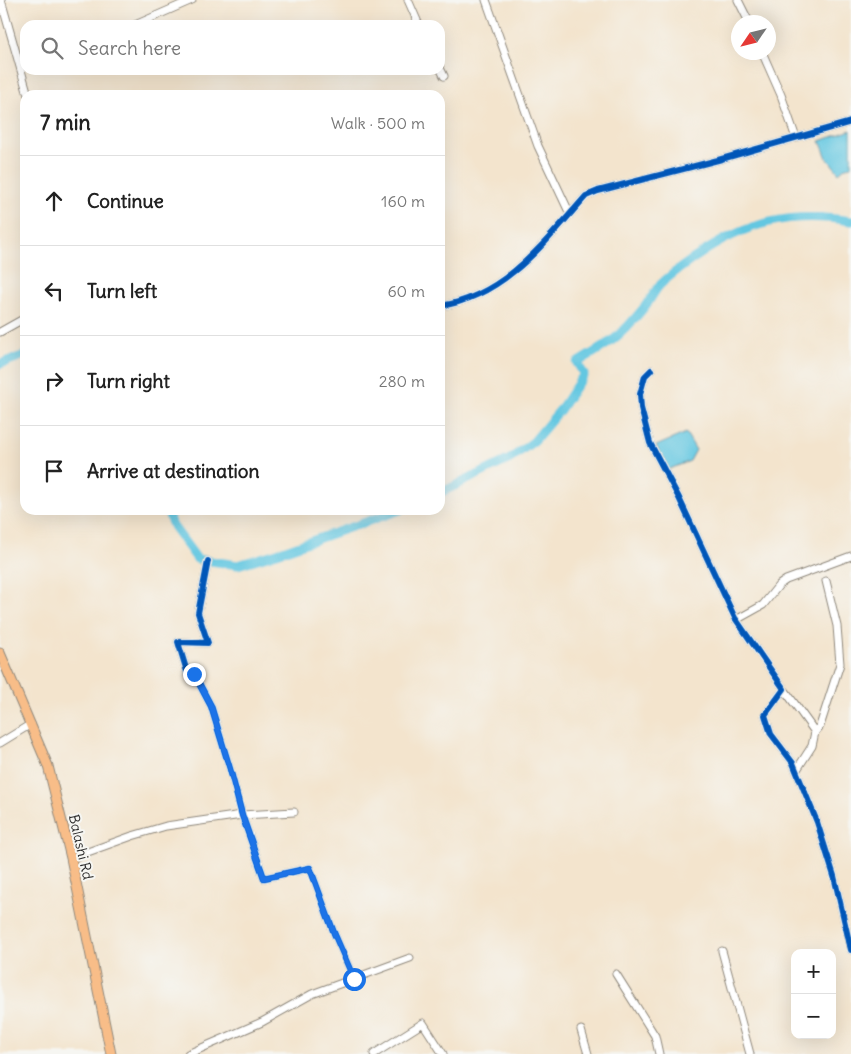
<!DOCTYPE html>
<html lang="en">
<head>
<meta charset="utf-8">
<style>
	:root { --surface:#fff; --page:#f6f6f6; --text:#222; --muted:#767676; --line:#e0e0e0 }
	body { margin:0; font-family:Delius,sans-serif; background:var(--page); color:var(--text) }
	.controls { position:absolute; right:15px; bottom:15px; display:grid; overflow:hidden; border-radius:10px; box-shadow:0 5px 20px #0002 }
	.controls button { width:45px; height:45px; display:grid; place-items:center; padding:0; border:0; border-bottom:1px solid var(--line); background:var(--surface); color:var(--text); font:25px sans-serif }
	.compass { position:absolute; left:731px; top:15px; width:45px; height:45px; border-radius:50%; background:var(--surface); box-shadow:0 5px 20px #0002; rotate:235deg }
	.stop { position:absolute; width:15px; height:15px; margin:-11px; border:4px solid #1a73e8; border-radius:50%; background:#fff }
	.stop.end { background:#1a73e8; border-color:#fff; box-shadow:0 1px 5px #0008 }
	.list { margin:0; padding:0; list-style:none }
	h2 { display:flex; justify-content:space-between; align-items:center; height:65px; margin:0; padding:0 20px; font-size:21px }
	h2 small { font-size:16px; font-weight:400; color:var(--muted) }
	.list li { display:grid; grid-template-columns:32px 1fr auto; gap:15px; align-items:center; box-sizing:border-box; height:90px; padding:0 20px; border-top:1px solid var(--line) }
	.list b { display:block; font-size:19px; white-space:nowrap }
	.list em { font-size:16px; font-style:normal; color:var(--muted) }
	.icon { flex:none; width:28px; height:28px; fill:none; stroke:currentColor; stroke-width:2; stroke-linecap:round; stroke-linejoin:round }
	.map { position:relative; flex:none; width:851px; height:1054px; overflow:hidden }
	.search { position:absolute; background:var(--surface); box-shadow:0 5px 20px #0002; left:20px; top:20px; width:425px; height:55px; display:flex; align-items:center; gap:12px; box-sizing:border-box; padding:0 18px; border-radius:15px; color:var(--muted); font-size:19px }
	.panel { position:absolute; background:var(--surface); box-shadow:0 5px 20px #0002; left:20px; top:90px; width:425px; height:425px; border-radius:15px }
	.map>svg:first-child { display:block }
</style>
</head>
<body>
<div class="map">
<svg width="851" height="1054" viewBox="0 0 851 1054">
	<rect width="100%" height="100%" fill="#f6f6f2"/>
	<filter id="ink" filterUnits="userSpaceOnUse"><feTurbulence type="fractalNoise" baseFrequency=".02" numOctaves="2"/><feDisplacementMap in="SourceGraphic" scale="10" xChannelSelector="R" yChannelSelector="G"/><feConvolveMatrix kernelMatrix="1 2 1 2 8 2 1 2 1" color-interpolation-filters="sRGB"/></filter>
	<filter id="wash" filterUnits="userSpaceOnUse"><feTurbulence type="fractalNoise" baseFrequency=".0096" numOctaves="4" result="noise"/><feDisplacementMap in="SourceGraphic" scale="20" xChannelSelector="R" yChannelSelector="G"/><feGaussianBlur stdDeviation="1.12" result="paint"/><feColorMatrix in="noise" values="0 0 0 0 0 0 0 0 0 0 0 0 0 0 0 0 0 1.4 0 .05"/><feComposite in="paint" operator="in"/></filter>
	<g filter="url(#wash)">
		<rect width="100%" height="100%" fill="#f3e4cd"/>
		<path fill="#63c7e1" stroke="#477986" d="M851 130V166L846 167 839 173 827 158 820 141Z
			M686 433 696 450 690 461 667 470 656 446Z"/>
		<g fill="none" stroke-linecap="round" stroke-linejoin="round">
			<path stroke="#63c7e1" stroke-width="9" d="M0 364 25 355
				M440 493 510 459 534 441 560 410 584 374 577 363C588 356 599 350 610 342 621 335 641 312 649 301 653 296 655 290 660 285 671 274 683 266 696 257 746 222 790 211 851 221
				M167 510 173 526 197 559 238 565 277 553 400 510"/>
		</g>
	</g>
	<g filter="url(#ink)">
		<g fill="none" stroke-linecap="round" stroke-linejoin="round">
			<defs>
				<path id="minor" d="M1 0 28 95
					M408 0 419 25
					M486 0 538 146 570 214
					M738 0 749 22
					M135 25 192 0
					M762 52 781 95 796 138
					M440 68 444 76
					M440 306C504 297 546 241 586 196L598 191 718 160 851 122
					M0 332 25 318
					M651 370 645 376 640 394 641 408 650 443 679 498 735 618 784 689 765 715 771 734 793 763 817 822 834 876 851 950
					M208 561 198 613 208 643 178 642 188 675 194 674 211 706 230 769 242 815 264 878 310 868 334 933 354 979
					M736 620 763 605 779 585 786 580 851 556
					M784 689 815 732
					M0 743 31 724
					M796 771 812 746 815 732 820 726 840 664 837 626 826 581
					M71 858 132 836 166 826 242 815 294 812
					M722 951 750 1054
					M616 974 655 1036 659 1054
					M581 1030 588 1054
					M188 1054 262 1022 312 994 410 958
					M374 1054 423 1023 443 1054"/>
				<path id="major" d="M0 653 48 766 71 858 111 1054"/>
			</defs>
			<use href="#minor" stroke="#8f887c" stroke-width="9"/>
			<use href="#major" stroke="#8f887c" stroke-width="11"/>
			<use href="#minor" stroke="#fff" stroke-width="7"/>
			<use href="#major" stroke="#f8bd88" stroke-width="9"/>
			<defs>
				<path id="cycleway" d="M440 306C504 297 546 241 586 196L598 191 718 160 851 122
					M651 370 645 376 640 394 641 408 650 443 679 498 735 618 784 689 765 715 771 734 793 763 817 822 834 876 851 950
					M208 561 198 613 208 643 178 642 188 675 194 674 211 706 230 769 242 815 264 878 310 868 334 933 354 979"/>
			</defs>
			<use href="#cycleway" stroke="#f6f6f2" stroke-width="9"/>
			<use href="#cycleway" stroke="#0057b8" stroke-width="6"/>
		</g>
	</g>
	<g fill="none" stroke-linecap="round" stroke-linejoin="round" filter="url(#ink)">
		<path stroke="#1a73e8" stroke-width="6" d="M194 674 211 706 230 769 242 815 264 878 310 868 334 933 354 979"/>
	</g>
	<g text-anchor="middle" stroke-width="4" stroke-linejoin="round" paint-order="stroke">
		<g font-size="14" fill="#2b2b2b" stroke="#f6f6f2">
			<text transform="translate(81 847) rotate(77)" y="5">Balashi Rd</text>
		</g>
	</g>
</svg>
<div class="controls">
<button>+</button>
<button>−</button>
</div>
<svg class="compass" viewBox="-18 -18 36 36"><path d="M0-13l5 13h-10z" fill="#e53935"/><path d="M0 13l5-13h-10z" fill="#767676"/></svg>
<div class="stop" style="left:354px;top:979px"></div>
<div class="stop end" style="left:194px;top:674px"></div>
<div class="search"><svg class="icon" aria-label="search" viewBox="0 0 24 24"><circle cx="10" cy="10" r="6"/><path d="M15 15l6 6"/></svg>Search here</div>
<section class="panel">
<h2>7 min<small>Walk · 500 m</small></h2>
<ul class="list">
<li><svg class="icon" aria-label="ahead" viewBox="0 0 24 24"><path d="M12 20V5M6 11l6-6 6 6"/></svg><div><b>Continue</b></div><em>160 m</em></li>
<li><svg class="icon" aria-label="left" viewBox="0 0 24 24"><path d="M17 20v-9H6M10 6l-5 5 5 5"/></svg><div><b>Turn left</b></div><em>60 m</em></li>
<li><svg class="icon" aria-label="right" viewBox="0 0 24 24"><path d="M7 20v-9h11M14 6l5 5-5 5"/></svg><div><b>Turn right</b></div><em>280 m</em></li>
<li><svg class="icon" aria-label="arrive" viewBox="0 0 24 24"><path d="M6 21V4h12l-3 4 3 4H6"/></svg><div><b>Arrive at destination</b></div></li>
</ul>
</section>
</div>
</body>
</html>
